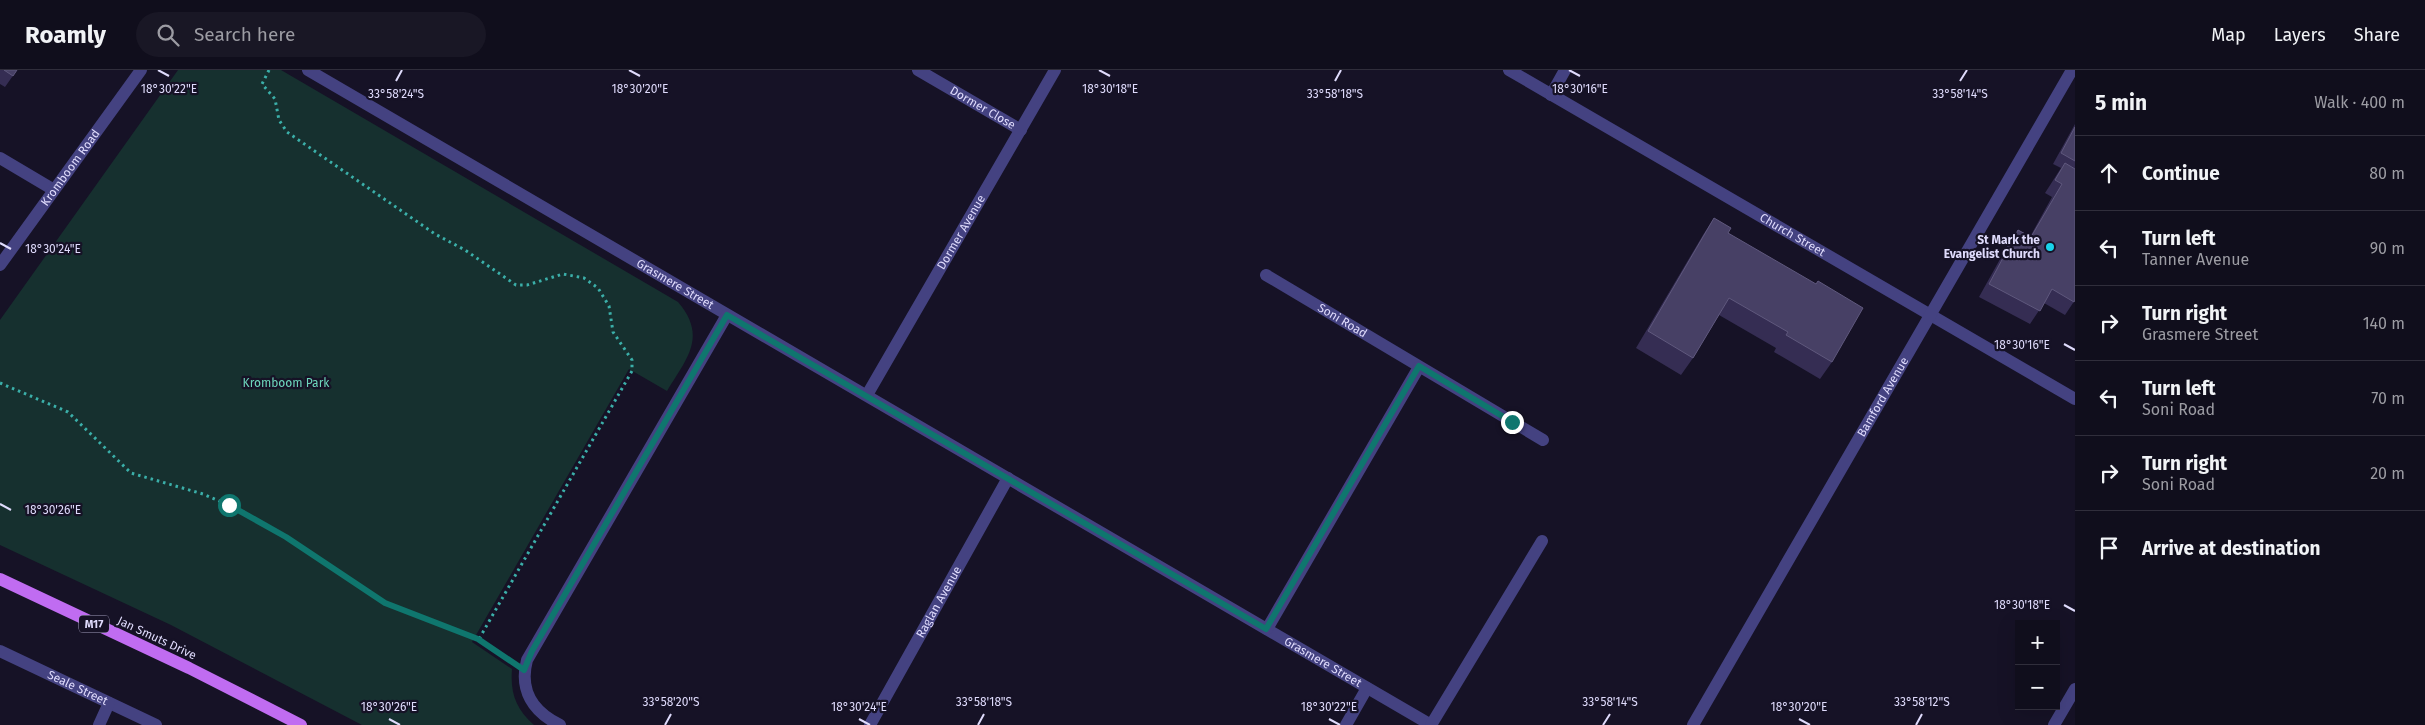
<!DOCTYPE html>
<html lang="en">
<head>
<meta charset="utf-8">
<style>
	:root { --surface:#100e1c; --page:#191725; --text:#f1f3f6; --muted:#9c9ca3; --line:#302e3b }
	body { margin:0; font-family:"Fira Sans",sans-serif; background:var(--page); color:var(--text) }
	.controls { position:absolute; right:15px; bottom:15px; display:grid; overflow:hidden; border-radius:0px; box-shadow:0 5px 20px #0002 }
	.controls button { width:45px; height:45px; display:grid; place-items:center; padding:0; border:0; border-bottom:1px solid var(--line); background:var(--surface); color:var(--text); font:25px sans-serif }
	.stop { position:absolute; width:15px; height:15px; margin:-11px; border:4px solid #0f766e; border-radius:50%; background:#fff }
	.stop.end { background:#0f766e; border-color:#fff; box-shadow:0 1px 5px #0008 }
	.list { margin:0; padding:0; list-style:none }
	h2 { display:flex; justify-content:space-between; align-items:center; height:65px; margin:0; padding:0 20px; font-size:21px }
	h2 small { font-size:16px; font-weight:400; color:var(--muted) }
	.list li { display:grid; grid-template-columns:32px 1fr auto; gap:15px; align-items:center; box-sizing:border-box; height:75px; padding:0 20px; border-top:1px solid var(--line) }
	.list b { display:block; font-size:19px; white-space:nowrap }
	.list p { margin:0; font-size:16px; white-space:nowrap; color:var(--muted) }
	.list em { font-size:16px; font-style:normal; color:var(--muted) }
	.icon { flex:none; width:28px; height:28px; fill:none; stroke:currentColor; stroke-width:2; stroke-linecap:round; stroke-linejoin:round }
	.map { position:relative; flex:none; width:2075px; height:655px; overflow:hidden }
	header { display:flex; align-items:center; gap:30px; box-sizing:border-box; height:70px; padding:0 25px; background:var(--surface); border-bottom:1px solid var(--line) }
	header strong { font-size:24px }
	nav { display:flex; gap:28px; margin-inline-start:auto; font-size:18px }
	.search { width:350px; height:45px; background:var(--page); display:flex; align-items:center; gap:12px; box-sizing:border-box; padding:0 18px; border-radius:28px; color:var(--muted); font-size:19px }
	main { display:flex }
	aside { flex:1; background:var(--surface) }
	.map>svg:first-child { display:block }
</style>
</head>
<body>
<header>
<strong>Roamly</strong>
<div class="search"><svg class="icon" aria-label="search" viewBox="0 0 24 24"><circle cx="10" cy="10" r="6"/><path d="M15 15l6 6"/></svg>Search here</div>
<nav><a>Map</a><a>Layers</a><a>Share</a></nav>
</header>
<main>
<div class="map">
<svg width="2075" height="655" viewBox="0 0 2075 655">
	<rect width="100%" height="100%" fill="#161226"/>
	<path fill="#16302f" d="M178 0H281L678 232C708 267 686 289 667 321L629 299 472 572 512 599C510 623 516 639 534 655H362L171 555 0 475V250Z"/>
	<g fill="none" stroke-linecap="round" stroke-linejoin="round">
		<path stroke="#3bafa9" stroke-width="3" stroke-dasharray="2.5 4" stroke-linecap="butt" d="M269 0 262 14 275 29 279 50 287 62 435 164 465 180 516 215H527L563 204 584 208 598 218 609 236 613 262 632 290V301L479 569
			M0 313 68 342 131 403 203 424 242 441 286 467 385 533 479 569 506 587"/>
		<g stroke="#444281" stroke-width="12">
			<path id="s1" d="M308 0 1431 655"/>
			<path id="s2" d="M918 0 1021 60"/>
			<path id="s3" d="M1509 0 2075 329"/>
			<path d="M1551 25 1565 0"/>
			<path d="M0 88 54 120"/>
			<path id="s4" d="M0 195 141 0"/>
			<path id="s5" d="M1266 205 1543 370"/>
			<path id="s6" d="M867 325 1055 0"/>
			<path d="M1267 559 1419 297"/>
			<path id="s7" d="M0 581 156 655"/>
			<path d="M99 655 109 633"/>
			<path d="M560 655C533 642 519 620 527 590L727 245"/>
			<path id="s8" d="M870 655 1008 408"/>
			<path d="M1346 655 1367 618"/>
			<path d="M1431 655 1542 471"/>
			<path id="s9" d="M1693 655 2072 0"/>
			<path d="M2054 655 2075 619"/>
		</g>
		<path stroke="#c06cf1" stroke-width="12" d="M0 509 189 598 301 655"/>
	</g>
	<path fill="#352d53" d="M0 0H17L5 17 0 14Z
		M2075 54V230L2065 245 2044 233 2030 254 1979 227 2009 173 2018 160 2030 167 2052 127 2045 123 2061 98 2053 94Z
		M1714 148 1728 163 1832 292 1820 309 1774 282 1776 278 1719 245 1693 288 1681 305 1636 278 1703 165Z"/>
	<path fill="#474065" stroke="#5f587d" d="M4 0H17L13 6Z
		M2075 57V91L2061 83Z
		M2065 93 2075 99V230L2074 232 2052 219 2040 241 1989 214 2018 160 2031 167 2062 114 2055 110Z
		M1714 148 1731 158 1728 163 1816 214 1818 211 1863 238 1832 292 1786 265 1788 262 1729 228 1693 288 1648 261Z"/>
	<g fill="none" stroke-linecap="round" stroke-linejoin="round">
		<path stroke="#0f766e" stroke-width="6" d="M229 435 286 467 385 533 478 569 524 600 532 581 727 245 1266 559 1419 296 1512 352"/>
	</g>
	<path fill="none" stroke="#dfdbfc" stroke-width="2" d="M158 0 169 6M629 0 640 6M1099 0 1110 6M1569 0 1580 6M396 11 402 0M1335 11 1341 0M1960 11 1967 0M0 173 11 179M2064 274 2075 280M0 434 11 440M2064 535 2075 541M389 649 400 655M859 649 870 655M1329 649 1340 655M1799 649 1810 655M665 655 671 644M978 655 984 644M1603 655 1610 644M1916 655 1922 644"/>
	<circle fill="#19d3ea" stroke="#161226" stroke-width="2" cx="2050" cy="177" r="5"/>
	<g text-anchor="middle" stroke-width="4.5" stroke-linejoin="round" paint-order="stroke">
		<rect fill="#161226" stroke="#a39fbc" stroke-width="1" x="79" y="545.5" width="30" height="17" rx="4"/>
		<g font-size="11" font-weight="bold" fill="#dfdbfc">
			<text x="94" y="558">M17</text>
		</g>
		<g font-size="12" fill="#dfdbfc" stroke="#161226">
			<text dy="4" stroke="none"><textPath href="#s2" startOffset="75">Dormer Close</textPath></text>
			<text dy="4" stroke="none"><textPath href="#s4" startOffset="120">Kromboom Road</textPath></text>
			<text dy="4" stroke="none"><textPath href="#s6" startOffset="188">Dormer Avenue</textPath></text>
			<text dy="4" stroke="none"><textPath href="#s3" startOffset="328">Church Street</textPath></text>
			<text dy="4" stroke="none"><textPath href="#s1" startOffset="425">Grasmere Street</textPath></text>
			<text dy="4" stroke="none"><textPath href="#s5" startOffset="89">Soni Road</textPath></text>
			<text dy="4" stroke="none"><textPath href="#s9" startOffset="379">Bamford Avenue</textPath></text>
			<text dy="4" stroke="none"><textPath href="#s8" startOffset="141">Raglan Avenue</textPath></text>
			<text transform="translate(157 568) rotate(25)" y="4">Jan Smuts Drive</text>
			<text dy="4" stroke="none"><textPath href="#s1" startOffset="1175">Grasmere Street</textPath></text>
			<text dy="4" stroke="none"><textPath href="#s7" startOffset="86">Seale Street</textPath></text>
		</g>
		<g font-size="12" font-weight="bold" fill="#dfdbfc" stroke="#161226" text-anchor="end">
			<text x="2040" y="174">St Mark the<tspan x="2040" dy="14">Evangelist Church</tspan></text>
		</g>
		<g font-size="12" fill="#6dd6bc" stroke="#161226">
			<text x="286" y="317">Kromboom Park</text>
		</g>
	</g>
	<g font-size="12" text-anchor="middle" fill="#dfdbfc" stroke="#161226" stroke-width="4.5" stroke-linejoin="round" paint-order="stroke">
		<text x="169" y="23">18°30'22"E</text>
		<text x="640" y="23">18°30'20"E</text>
		<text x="1110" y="23">18°30'18"E</text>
		<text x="1580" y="23">18°30'16"E</text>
		<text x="396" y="28">33°58'24"S</text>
		<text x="1335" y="28">33°58'18"S</text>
		<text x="1960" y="28">33°58'14"S</text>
		<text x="53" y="183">18°30'24"E</text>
		<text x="2022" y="279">18°30'16"E</text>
		<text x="53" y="444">18°30'26"E</text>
		<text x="2022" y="539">18°30'18"E</text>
		<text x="671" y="636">33°58'20"S</text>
		<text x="984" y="636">33°58'18"S</text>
		<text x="1610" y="636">33°58'14"S</text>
		<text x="1922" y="636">33°58'12"S</text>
		<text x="389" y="641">18°30'26"E</text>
		<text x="859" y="641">18°30'24"E</text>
		<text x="1329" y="641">18°30'22"E</text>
		<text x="1799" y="641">18°30'20"E</text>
	</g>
</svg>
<div class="controls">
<button>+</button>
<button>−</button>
</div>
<div class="stop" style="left:229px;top:435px"></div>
<div class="stop end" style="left:1512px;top:352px"></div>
</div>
<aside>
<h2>5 min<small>Walk · 400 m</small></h2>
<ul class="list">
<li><svg class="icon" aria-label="ahead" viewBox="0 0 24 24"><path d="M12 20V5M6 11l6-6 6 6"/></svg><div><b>Continue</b></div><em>80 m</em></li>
<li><svg class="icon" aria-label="left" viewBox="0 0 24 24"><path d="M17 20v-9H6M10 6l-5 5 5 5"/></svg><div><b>Turn left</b><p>Tanner Avenue</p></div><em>90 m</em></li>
<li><svg class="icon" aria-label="right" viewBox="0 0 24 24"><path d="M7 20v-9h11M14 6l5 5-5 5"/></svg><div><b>Turn right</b><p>Grasmere Street</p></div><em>140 m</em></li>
<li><svg class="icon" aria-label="left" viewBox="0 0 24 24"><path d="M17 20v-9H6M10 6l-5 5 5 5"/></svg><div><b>Turn left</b><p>Soni Road</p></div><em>70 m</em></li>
<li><svg class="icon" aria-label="right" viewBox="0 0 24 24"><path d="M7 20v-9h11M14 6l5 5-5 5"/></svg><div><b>Turn right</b><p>Soni Road</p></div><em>20 m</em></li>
<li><svg class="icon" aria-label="arrive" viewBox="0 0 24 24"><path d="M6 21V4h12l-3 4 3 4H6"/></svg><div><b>Arrive at destination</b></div></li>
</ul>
</aside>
</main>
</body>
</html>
